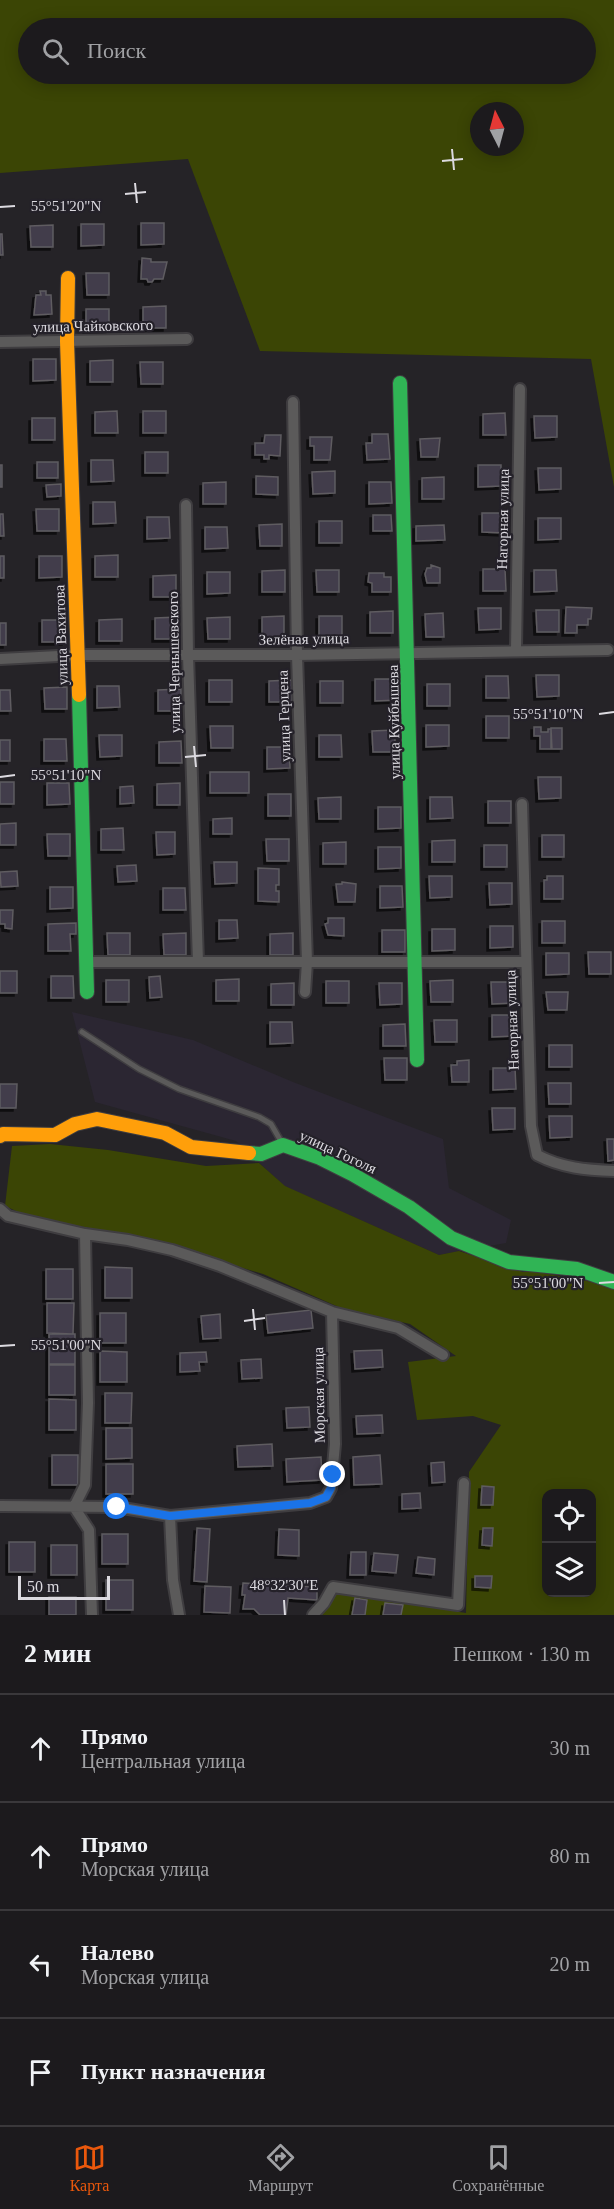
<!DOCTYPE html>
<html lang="ru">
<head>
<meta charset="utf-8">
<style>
	:root { --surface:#1c1a1d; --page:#252326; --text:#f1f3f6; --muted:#a0a1a4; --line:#3a383b; --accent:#ea580c }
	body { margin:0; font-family:Georgia,serif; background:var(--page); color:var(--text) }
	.controls { position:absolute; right:18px; bottom:18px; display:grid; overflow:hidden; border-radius:12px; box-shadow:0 3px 15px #0003 }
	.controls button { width:54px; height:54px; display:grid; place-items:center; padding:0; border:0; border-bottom:2px solid var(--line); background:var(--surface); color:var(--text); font:30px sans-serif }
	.compass { position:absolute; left:470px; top:102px; width:54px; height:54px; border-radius:50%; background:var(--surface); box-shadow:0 3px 15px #0003; rotate:354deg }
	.scale { position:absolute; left:18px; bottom:15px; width:92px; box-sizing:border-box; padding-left:6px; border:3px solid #dcdae0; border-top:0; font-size:16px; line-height:21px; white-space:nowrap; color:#dcdae0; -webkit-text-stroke:4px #242129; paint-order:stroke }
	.stop { position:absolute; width:18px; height:18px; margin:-14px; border:4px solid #1a73e8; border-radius:50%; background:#fff }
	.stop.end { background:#1a73e8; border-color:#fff; box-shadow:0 2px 6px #0008 }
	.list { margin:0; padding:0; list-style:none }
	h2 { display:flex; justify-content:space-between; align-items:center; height:78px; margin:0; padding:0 24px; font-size:26px }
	h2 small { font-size:20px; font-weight:400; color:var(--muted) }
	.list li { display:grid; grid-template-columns:39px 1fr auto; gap:18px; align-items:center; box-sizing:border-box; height:108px; padding:0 24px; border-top:2px solid var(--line) }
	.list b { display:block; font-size:22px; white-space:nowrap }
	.list p { margin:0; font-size:20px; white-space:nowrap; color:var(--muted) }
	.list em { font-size:20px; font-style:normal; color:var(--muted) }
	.icon { flex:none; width:33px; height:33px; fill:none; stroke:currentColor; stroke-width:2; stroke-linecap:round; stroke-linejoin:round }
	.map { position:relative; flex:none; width:614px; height:1615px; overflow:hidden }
	.search { position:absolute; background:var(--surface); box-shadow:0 3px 15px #0003; left:18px; right:18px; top:18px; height:66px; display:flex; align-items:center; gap:15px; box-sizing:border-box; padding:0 21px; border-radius:33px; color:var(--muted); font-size:22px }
	.sheet { height:510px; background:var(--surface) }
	nav { display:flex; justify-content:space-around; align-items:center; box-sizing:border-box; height:84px; border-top:2px solid var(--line); background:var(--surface); font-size:16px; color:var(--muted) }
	nav a { display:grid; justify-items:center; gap:3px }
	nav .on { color:var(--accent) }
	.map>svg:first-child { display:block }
</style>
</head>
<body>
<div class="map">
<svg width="614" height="1615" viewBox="0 0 614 1615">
	<defs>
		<filter id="shadow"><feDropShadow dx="-3" dy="3" stdDeviation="0" flood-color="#0009"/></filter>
	</defs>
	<rect width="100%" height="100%" fill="#252327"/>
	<path fill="#2b2632" d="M72 1012 193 1040 293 1082 443 1139 449 1188 511 1220 506 1243 439 1255 284 1186 236 1141 95 1102Z"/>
	<path fill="#3b4505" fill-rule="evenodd" d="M0 0H614V487L591 359 260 351 188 159 0 173ZM28 28H586V74H28ZM479 111H515V147H479Z
		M50 1144 108 1150 206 1166 259 1163 285 1186 439 1255 459 1251 523 1272H538L614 1286V1615H316L328 1591 466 1613 469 1472 501 1425 473 1416 417 1420 408 1362 456 1356 410 1324 341 1308 263 1274 147 1239 27 1216 5 1206 12 1146ZM546 1494H592V1592H546Z"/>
	<path fill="#433c4c" stroke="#5e5c60" stroke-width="1.5" filter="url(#shadow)" d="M141 223H164V244L141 245Z
		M81 224H104V245L81 246Z
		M53 225V247H31L30 226Z
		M0 234H2L3 255H0Z
		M142 258 151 259V262H167L163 279H154L152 282H148L147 279H141Z
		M86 273H109V295H87Z
		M40 291H46V295H51L52 314 34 315 36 295H41Z
		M166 306V328H143V307Z
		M86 309H109V330L86 331Z
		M33 359H56V380L33 381Z
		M113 360V382H90V361Z
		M140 362H163V384H141Z
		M117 411 118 433H95V412Z
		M143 411H166V433H143Z
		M505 413 506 435H483V414Z
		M534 416H557V437L535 438Z
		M32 418H55V440H32Z
		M372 434H388L390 459 367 460 366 443H372Z
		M265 435H281L280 456 269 455V459H264V455H255V443H264Z
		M310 437H332L330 460H314V446H310Z
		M440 438 438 457H421L420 439Z
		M145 452H168V473H145Z
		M91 460H113L114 481 91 482Z
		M37 462H58V478H37Z
		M0 465H2V487H0Z
		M478 465H501V486L478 487Z
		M538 468H561V489L539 490Z
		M335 471V493L313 494 312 472Z
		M256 476 278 477V495L256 494Z
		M444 477V499H422V478Z
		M226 482V504H203V483Z
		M369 482H391L392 503 369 504Z
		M61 484V496L47 497 46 485Z
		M93 502H115L116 523 93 524Z
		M36 509H59V531H37Z
		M482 513H505L504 533 482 532Z
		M0 514H3L4 536H0Z
		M373 515H391L392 531H373Z
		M147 517H169L170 538 147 539Z
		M538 518H561V539L538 540Z
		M319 521H342V543H319Z
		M282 524V546H260L259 525Z
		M444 525 445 540 416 541V526Z
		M205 527H227L228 548 205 549Z
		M118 555V577H95V556Z
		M0 556H4V578H0Z
		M39 556H62V577L39 578Z
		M431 565 440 568V583H427L425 574 427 568H431Z
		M483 569H505L506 591H483Z
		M285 570V592H262V571Z
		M316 570H339V592H317Z
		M534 570H556L557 591 534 592Z
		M207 572H230V593L207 594Z
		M369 573H384V577H391V592H372V583L368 582Z
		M176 575V597H153V576Z
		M566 607 592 608 591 619H588V625H577V633H565Z
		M478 608H501V629L479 630Z
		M536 610H559V632H537Z
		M393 611V633H370V612Z
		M443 613 444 637H426L425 614Z
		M284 616V638H262V617Z
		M319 616H342V637H319Z
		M178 617V639H155V618Z
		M230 617V639H208L207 618Z
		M122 619V641H99V620Z
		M42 620H65V642H42Z
		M0 623H6V645H0Z
		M536 675H559V696L537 697Z
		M486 676H508L509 698H486Z
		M375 679H397L398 700 375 701Z
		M209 680H232V702H209Z
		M292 680V702H269V681Z
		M320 681H343V703H320Z
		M427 684H450V706H427Z
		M97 686H119L120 707 97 708Z
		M67 687V709H45L44 688Z
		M181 689V711H158V690Z
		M0 690H10L11 711H0Z
		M486 716H509V738H486Z
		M426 725H449V746L426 747Z
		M210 726H233V748H211Z
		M534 727H541V732H548V729H551V749H540V736H534Z
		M551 728H562V749H552Z
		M395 730V752H373L372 731Z
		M99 735H122V756L100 757Z
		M319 735H341L342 757H319Z
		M44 739H66L67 761H44Z
		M0 740H10V761H0Z
		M181 741 182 763H159V742Z
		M267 747H289L290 768 267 769Z
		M210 772H249V793H210Z
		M538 777H561V798L539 799Z
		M0 782H14V804H0Z
		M47 783H69L70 804 47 805Z
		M180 783V805H157V784Z
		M133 786 134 803 120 804V787Z
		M268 794H291V816H268Z
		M341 797V819H319L318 798Z
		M430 797H452L453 818 430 819Z
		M488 801H511V823H488Z
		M378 807H401V828L378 829Z
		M232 818V834H213V819Z
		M16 823V845H0V824Z
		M123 828 124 850H101V829Z
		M156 832H175V854L157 855Z
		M47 834H70V856H48Z
		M542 835H564V857H542Z
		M266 839H289V861H267Z
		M455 840V862H432V841Z
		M346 842V864H323V843Z
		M484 845H507V867H484Z
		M378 847H401V868L378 869Z
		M214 862H237V883L215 884Z
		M136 865 137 881 118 882 117 866Z
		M258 868 279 869V885H276V891H279V902L258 901Z
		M17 871 18 886 1 887 0 872Z
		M429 876H452V897L430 898Z
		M547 876H563V899H544V880H547Z
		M342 882 356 884 355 902H338L336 884H342Z
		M489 883H512V904L490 905Z
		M380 886H402L403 907 380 908Z
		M50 887H73V908L50 909Z
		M163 888H185L186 910H163Z
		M0 910H13L12 929 5 928V924H0Z
		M328 918H344V936L328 935 325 924 328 923Z
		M219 920H237L238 938 219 939Z
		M542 921H565V943H542Z
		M76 923V934H70L71 951H48V924Z
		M490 926H513V947L490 948Z
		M432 929H455V950L432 951Z
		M382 930H405V952H382Z
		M107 933H130V955H108Z
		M186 933V955H164L163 934Z
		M293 933V955H270V934Z
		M588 952H611V974H589Z
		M546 953H569V974L546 975Z
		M0 971H17V993H0Z
		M51 976H73L74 998H51Z
		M160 976 162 997 150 998 149 977Z
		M239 979V1001H216V980Z
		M106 980H129V1002H106Z
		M453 980V1002H431L430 981Z
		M326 981H349V1003H326Z
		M491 982H514V1003L492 1004Z
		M294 983V1005H271V984Z
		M379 983H402V1004L380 1005Z
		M546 992H568L567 1010H548Z
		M492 1015H514L515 1036 492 1037Z
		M434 1020H457V1042H435Z
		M270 1022H292L293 1043 270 1044Z
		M405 1024 406 1046H383V1025Z
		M549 1045H572V1067H549Z
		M384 1058H407V1080H385Z
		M469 1060V1082H452L451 1065H457V1061Z
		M493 1068H515L516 1089 493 1090Z
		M548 1083H571V1104H549Z
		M0 1084H17L16 1108H0Z
		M492 1108H515V1129L493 1130Z
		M549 1116H572V1137L550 1138Z
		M607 1139H614V1160L608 1161Z
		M105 1267 132 1268V1298H105Z
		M46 1269H73V1299H46Z
		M47 1303H74L73 1334 47 1333Z
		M311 1310 313 1328 268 1333 266 1315Z
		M100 1313H126V1343H100Z
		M220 1314 221 1338 203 1339 201 1316Z
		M49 1334H75V1364H49Z
		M382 1350 383 1367 355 1369 354 1351Z
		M100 1351 127 1352V1382H100Z
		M206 1352 207 1362H199L200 1371 180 1372V1353Z
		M261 1359 262 1378 242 1379 241 1360Z
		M49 1365H75V1395H49Z
		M105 1393H132L131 1423H105Z
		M49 1399 76 1400V1430H49Z
		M309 1407 310 1427 287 1428 286 1408Z
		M382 1415 383 1433 357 1434 356 1416Z
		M106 1428H132V1458L106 1459Z
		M272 1444 273 1466 238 1467 237 1446Z
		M52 1455H78V1485H52Z
		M380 1455 382 1484 354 1485 353 1457Z
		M321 1457 322 1480 287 1482 286 1459Z
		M444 1462 445 1482 432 1483 431 1463Z
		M106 1464H133V1494H106Z
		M482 1486 494 1487 493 1505H481Z
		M420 1493 421 1508 402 1509V1494Z
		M197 1528 210 1529 207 1582 194 1581Z
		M483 1528H493L492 1546 482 1545Z
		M279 1529 299 1530V1556L278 1555Z
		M102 1534H128V1564H102Z
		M9 1542H35V1572H9Z
		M51 1545H77V1575H51Z
		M351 1552H366V1575H350Z
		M374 1553 398 1555 396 1573 372 1571Z
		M418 1557 435 1559 434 1575 416 1573Z
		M475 1576H492L491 1588 475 1587Z
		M106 1580H133V1610H106Z
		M243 1583 317 1587V1600L288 1598 286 1615H260L254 1609H243L245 1595H242Z
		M205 1586 231 1587 230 1613 204 1612Z
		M49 1597H76V1615H49Z
		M355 1598 367 1600 365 1615H352Z
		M385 1603 403 1605 401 1615H383Z"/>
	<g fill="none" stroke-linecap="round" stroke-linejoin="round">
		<defs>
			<path id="lane" d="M82 1032 139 1069 179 1089 259 1117 271 1124 282 1143"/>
			<path id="street" d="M0 342 187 339
				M293 402 297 655 307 962 305 992
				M186 505 188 655 198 962
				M516 650 520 389
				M0 659 78 655H297L608 650
				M522 804 531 1126 537 1155C562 1168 586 1170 614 1171
				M86 962H525
				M0 1209 8 1216 85 1234 128 1240 172 1250 220 1266 332 1312 398 1328 443 1355
				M85 1234 88 1403 85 1485 74 1507 89 1530 92 1615
				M0 1506 117 1507 170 1516 310 1503 326 1497 331 1488 335 1444 332 1312
				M170 1516 173 1580 179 1615
				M313 1615 324 1603 333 1587 458 1605 464 1483"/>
			<path id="fast" d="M400 383 417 1060
				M79 695 87 992
				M249 1153 261 1154 283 1145 320 1158 352 1174 409 1207 451 1238 509 1262 577 1269 614 1282"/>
			<path id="slow" d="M68 278 67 341 79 695
				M0 1136 3 1134 55 1135 75 1124 97 1119 165 1133 191 1147 249 1153"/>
		</defs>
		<use href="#lane" stroke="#3f3d40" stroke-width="8"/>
		<use href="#street" stroke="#3f3d40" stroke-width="14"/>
		<use href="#fast" stroke="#3f3d40" stroke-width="16"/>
		<use href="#slow" stroke="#3f3d40" stroke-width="16"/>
		<use href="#lane" stroke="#5b5a5a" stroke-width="5"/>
		<use href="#street" stroke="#5b5a5a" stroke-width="10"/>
		<use href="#fast" stroke="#30b455" stroke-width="14"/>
		<use href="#slow" stroke="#ff9f0a" stroke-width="14"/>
	</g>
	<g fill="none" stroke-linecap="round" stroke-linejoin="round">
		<path stroke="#1a73e8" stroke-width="8" d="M117 1507 170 1516 310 1503 326 1497 331 1488 333 1475"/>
	</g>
	<path fill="none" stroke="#dcdae0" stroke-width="2" d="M452 149 454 170M442 161 463 159M135 183 137 203M125 194 146 192M0 207 15 206M599 714 614 712M194 746 196 767M185 757 206 755M0 777 15 775M599 1283 614 1282M253 1309 255 1330M244 1321 265 1318M0 1346 15 1345M284 1600 285 1615"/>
	<g text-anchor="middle" stroke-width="4.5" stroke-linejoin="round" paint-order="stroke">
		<g font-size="15" fill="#dcdae0" stroke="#242129">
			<text transform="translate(93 326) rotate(-1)" y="5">улица Чайковского</text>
			<text transform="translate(503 519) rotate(-89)" y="5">Нагорная улица</text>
			<text transform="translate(61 635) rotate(-92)" y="5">улица Вахитова</text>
			<text transform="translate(304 639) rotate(-1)" y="5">Зелёная улица</text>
			<text transform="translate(174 662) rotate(-91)" y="5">улица Чернышевского</text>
			<text transform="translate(284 716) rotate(-92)" y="5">улица Герцена</text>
			<text transform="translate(394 722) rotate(-91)" y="5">улица Куйбышева</text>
			<text transform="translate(512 1020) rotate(-92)" y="5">Нагорная улица</text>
			<text transform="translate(338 1152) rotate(25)" y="5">улица Гоголя</text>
			<text transform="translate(319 1395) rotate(-91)" y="5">Морская улица</text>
		</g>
	</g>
	<g font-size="15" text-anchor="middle" fill="#dcdae0" stroke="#242129" stroke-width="4.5" stroke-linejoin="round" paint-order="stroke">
		<text x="66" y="211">55°51'20"N</text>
		<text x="548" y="719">55°51'10"N</text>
		<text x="66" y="780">55°51'10"N</text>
		<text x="548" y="1288">55°51'00"N</text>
		<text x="66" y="1350">55°51'00"N</text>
		<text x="284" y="1590">48°32'30"E</text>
	</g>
</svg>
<div class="controls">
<button><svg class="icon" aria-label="locate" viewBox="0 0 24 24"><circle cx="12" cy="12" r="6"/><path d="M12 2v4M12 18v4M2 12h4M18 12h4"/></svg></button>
<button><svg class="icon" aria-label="layers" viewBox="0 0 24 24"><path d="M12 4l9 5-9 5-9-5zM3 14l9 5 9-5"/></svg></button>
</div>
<svg class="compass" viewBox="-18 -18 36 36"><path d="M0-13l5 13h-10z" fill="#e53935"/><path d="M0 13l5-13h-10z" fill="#a0a1a4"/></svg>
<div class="scale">50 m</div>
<div class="stop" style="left:117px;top:1507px"></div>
<div class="stop end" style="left:333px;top:1475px"></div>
<div class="search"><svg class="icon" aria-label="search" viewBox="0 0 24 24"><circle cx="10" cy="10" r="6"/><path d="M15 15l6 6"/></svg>Поиск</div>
</div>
<section class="sheet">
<h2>2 мин<small>Пешком · 130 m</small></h2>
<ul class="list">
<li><svg class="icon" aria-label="ahead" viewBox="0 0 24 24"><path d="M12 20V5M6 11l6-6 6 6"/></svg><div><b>Прямо</b><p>Центральная улица</p></div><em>30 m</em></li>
<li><svg class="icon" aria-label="ahead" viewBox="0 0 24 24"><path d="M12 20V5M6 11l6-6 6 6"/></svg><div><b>Прямо</b><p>Морская улица</p></div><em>80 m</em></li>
<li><svg class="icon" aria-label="left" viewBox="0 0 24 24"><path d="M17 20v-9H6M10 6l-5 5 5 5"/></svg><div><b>Налево</b><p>Морская улица</p></div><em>20 m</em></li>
<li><svg class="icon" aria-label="arrive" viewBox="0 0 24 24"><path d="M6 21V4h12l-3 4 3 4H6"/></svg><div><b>Пункт назначения</b></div></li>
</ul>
</section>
<nav>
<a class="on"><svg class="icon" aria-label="map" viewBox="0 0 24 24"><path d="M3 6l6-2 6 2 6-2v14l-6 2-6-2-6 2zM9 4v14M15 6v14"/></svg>Карта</a>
<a><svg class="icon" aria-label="directions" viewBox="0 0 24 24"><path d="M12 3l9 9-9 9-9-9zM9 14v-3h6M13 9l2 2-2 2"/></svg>Маршрут</a>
<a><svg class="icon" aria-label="saved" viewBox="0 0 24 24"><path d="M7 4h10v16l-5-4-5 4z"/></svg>Сохранённые</a>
</nav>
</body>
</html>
